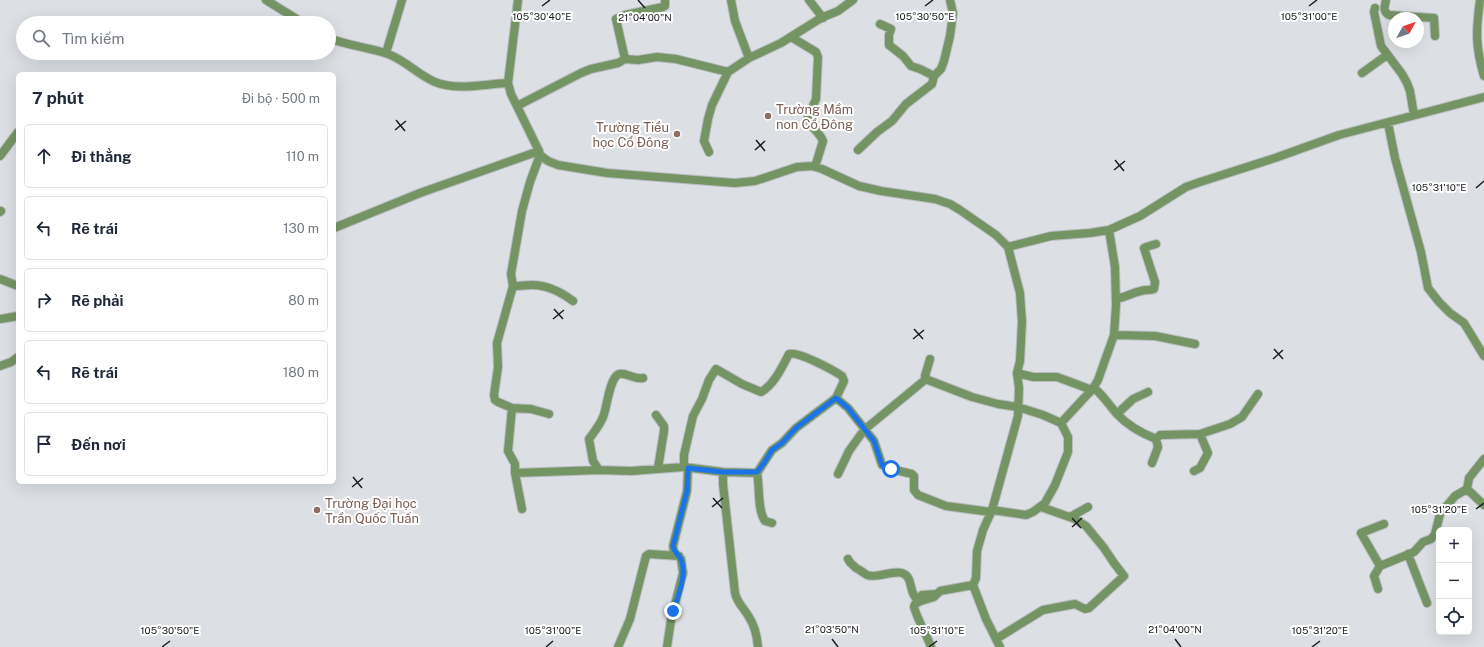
<!DOCTYPE html>
<html lang="vi">
<head>
<meta charset="utf-8">
<style>
	:root { --surface:#fff; --page:#f6f6f7; --text:#1f2937; --muted:#747a83; --line:#e0e1e3 }
	body { margin:0; font-family:"Public Sans",sans-serif; background:var(--page); color:var(--text) }
	.controls { position:absolute; right:12px; bottom:12px; display:grid; overflow:hidden; border-radius:6px; box-shadow:0 4px 16px #0002 }
	.controls button { width:36px; height:36px; display:grid; place-items:center; padding:0; border:0; border-bottom:1px solid var(--line); background:var(--surface); color:var(--text); font:20px sans-serif }
	.compass { position:absolute; left:1388px; top:12px; width:36px; height:36px; border-radius:50%; background:var(--surface); box-shadow:0 4px 16px #0002; rotate:50deg }
	.stop { position:absolute; width:12px; height:12px; margin:-9px; border:3px solid #1a73e8; border-radius:50%; background:#fff }
	.stop.end { background:#1a73e8; border-color:#fff; box-shadow:0 1px 4px #0008 }
	.list { margin:0; padding:0; list-style:none }
	h2 { display:flex; justify-content:space-between; align-items:center; height:52px; margin:0; padding:0 16px; font-size:17px }
	h2 small { font-size:13px; font-weight:400; color:var(--muted) }
	.list li { display:grid; grid-template-columns:26px 1fr auto; gap:12px; align-items:center; box-sizing:border-box; height:64px; margin:0 8px 8px; padding:0 8px; border:1px solid var(--line); border-radius:6px }
	.list b { display:block; font-size:15px; white-space:nowrap }
	.list em { font-size:13px; font-style:normal; color:var(--muted) }
	.icon { flex:none; width:22px; height:22px; fill:none; stroke:currentColor; stroke-width:2; stroke-linecap:round; stroke-linejoin:round }
	.map { position:relative; flex:none; width:1484px; height:647px; overflow:hidden }
	.search { position:absolute; background:var(--surface); box-shadow:0 4px 16px #0002; left:16px; top:16px; width:320px; height:44px; display:flex; align-items:center; gap:10px; box-sizing:border-box; padding:0 14px; border-radius:22px; color:var(--muted); font-size:15px }
	.panel { position:absolute; background:var(--surface); box-shadow:0 4px 16px #0002; left:16px; top:72px; width:320px; height:412px; border-radius:6px }
	.map>svg:first-child { display:block }
</style>
</head>
<body>
<div class="map">
<svg width="1484" height="647" viewBox="0 0 1484 647">
	<rect width="100%" height="100%" fill="#dce0e4"/>
	<g fill="none" stroke-linecap="round" stroke-linejoin="round">
		<defs>
			<path id="minor" d="M266 0 303 23
				M809 0 823 18
				M1386 0C1385 6 1382 11 1389 15L1434 18 1435 36
				M1480 0C1476 30 1475 46 1484 76
				M1375 8 1374 12 1381 46 1402 74 1407 83 1410 91 1414 115
				M880 24 891 29 889 35V45L903 56 911 66 920 69 934 76
				M791 37 816 52 818 57 816 99 808 117C811 130 819 131 823 141L815 167
				M329 38C348 46 369 47 388 54 405 60 418 75 435 82 457 91 484 84 508 83
				M386 53 402 0
				M749 58 781 43 821 18 838 11 853 0
				M625 59 616 19 625 15 663 7 665 6V0
				M1362 73 1387 55
				M517 106 581 73 591 69 618 63 625 59 638 60 657 57 676 59 728 72
				M1388 123 1395 158 1421 252 1428 288 1439 302 1450 313 1464 323 1484 356
				M858 150 877 132 892 121 906 104 932 84 934 76 941 69 944 61 950 36 953 13 950 0
				M539 151 540 155 548 161 558 165 607 173 735 183 755 181 797 167 813 166 822 169 859 186 881 191 935 199 950 204 960 210 996 235 1008 247 1020 293 1022 322 1020 361 1017 373 1019 388 1018 416 992 510 983 530 977 551 976 578 973 585 986 619 1000 647
				M709 152 704 141 708 119 712 105 728 72 749 58 735 21 731 0
				M540 155 530 182 522 211 511 274 513 286 497 343 498 367 494 395 495 400 498 402 512 408 531 409 549 414
				M0 156 18 132
				M0 212 1 211
				M334 228 420 193 539 151 511 94 508 83 518 0
				M1008 247 1051 236 1090 233 1109 230 1140 216 1186 187 1200 182 1275 158 1339 135 1484 97
				M0 279 18 286
				M513 286C520 286 526 285 532 285 548 285 561 292 573 301
				M1116 299C1127 297 1131 293 1141 291 1146 289 1149 291 1154 289L1155 282 1144 248 1146 247 1156 244
				M0 319 18 316
				M1114 335 1155 336 1195 344
				M930 359 925 376 928 380 972 397 998 404 1018 407 1043 415 1061 423 1068 437V452L1055 485 1045 503 1033 512 1026 515 992 510
				M0 366 11 362 18 357
				M1017 373 1033 377H1057L1092 390
				M1094 388C1103 395 1109 405 1117 414 1128 426 1141 433 1156 439L1160 435 1200 434 1230 424 1242 417 1258 394
				M512 408 508 451 515 464V473L522 509
				M1117 414 1133 399 1148 392
				M656 415 664 426V431L658 468
				M1061 423 1085 397 1092 390 1098 380 1114 335 1116 305 1115 267 1109 230
				M1152 463 1158 447 1156 439
				M684 467V455L693 416 702 399 709 380 716 369 742 384 761 392C774 385 782 367 789 354 798 351 833 370 842 376L844 381 836 398
				M599 470 593 461 589 439C594 432 600 425 603 417 607 409 609 378 619 374 626 372 634 380 643 378
				M1194 471 1200 468 1208 453 1200 434
				M723 472V484L735 593C737 603 744 608 749 617 755 626 757 636 758 647
				M515 473 599 470 631 471 684 467 723 472 757 473
				M838 474 849 451 864 430 926 379
				M1467 489 1484 505
				M1070 517 1088 507
				M772 523 765 521C757 510 760 486 757 473L772 450 782 443 796 428 836 398 848 408 874 441 882 465 891 469 912 474 914 476V490L918 495 946 506 991 512
				M1408 554 1427 603
				M848 559C850 564 853 565 856 568 860 570 864 573 867 575 877 579 891 570 902 573 914 577 908 592 917 599L922 595 936 594
				M1380 566 1361 533 1384 524
				M1378 589 1374 576 1380 566 1414 552 1423 542 1431 539 1435 534 1440 514 1455 496 1467 489 1469 478 1484 459
				M996 639 1043 610 1075 604 1085 609 1089 608 1124 576 1114 563 1104 548 1086 526 1075 519 1041 507
				M618 647 630 619 646 556 649 554 679 556
				M667 647 671 620 683 573 681 559 674 552 673 546 687 491 688 468
				M931 647C926 633 918 621 914 607L915 604 921 601 934 597 940 591 973 585"/>
		</defs>
		<use href="#minor" stroke="#b9bdc1" stroke-width="10"/>
		<use href="#minor" stroke="#759464" stroke-width="8"/>
	</g>
	<g fill="none" stroke-linecap="round" stroke-linejoin="round">
		<path stroke="#1a73e8" stroke-width="5" d="M673 611C678 596 686 578 682 562 680 555 674 553 673 546L687 491 688 468 723 472H757L764 463 772 450 782 443 796 428 836 398 848 408 874 441 882 465 891 469"/>
	</g>
	<path fill="none" stroke="#1c1d1f" stroke-width="1.5" d="M638 0 645 8M542 6 550 0M925 6 933 0M1309 6 1317 0M396 120 405 131M395 130 406 121M756 140 765 151M755 150 765 141M1115 160 1124 171M1114 170 1125 161M1476 188 1484 181M554 309 563 319M553 319 564 310M914 329 923 339M913 339 924 330M1274 349 1283 359M1273 359 1283 350M353 477 362 488M352 487 363 478M713 498 722 508M712 507 723 498M1476 509 1484 503M1072 518 1081 528M1072 527 1082 518M832 639 838 647M1175 639 1181 647M162 647 170 641M546 647 553 641M929 647 937 641M1312 647 1320 641"/>
	<g fill="#8d6e63" stroke="#fff" stroke-width="1.5">
		<circle cx="768" cy="116" r="4"/>
		<circle cx="677" cy="134" r="4"/>
		<circle cx="317" cy="510" r="4"/>
	</g>
	<g text-anchor="middle" stroke-width="4" stroke-linejoin="round" paint-order="stroke">
		<g font-size="13" fill="#785e54" stroke="#fff" text-anchor="start">
			<text x="776" y="114">Trường Mầm<tspan x="776" dy="15">non Cổ Đông</tspan></text>
			<text x="669" y="132" text-anchor="end">Trường Tiểu<tspan x="669" dy="15">học Cổ Đông</tspan></text>
			<text x="325" y="508">Trường Đại học<tspan x="325" dy="15">Trần Quốc Tuấn</tspan></text>
		</g>
	</g>
	<g font-size="10" text-anchor="middle" fill="#1c1d1f" stroke="#fff" stroke-width="4" stroke-linejoin="round" paint-order="stroke">
		<text x="542" y="20">105°30'40"E</text>
		<text x="925" y="20">105°30'50"E</text>
		<text x="1309" y="20">105°31'00"E</text>
		<text x="645" y="21">21°04'00"N</text>
		<text x="1439" y="191">105°31'10"E</text>
		<text x="1439" y="513">105°31'20"E</text>
		<text x="832" y="633">21°03'50"N</text>
		<text x="1175" y="633">21°04'00"N</text>
		<text x="170" y="634">105°30'50"E</text>
		<text x="553" y="634">105°31'00"E</text>
		<text x="937" y="634">105°31'10"E</text>
		<text x="1320" y="634">105°31'20"E</text>
	</g>
</svg>
<div class="controls">
<button>+</button>
<button>−</button>
<button><svg class="icon" aria-label="locate" viewBox="0 0 24 24"><circle cx="12" cy="12" r="6"/><path d="M12 2v4M12 18v4M2 12h4M18 12h4"/></svg></button>
</div>
<svg class="compass" viewBox="-18 -18 36 36"><path d="M0-13l5 13h-10z" fill="#e53935"/><path d="M0 13l5-13h-10z" fill="#747a83"/></svg>
<div class="stop" style="left:891px;top:469px"></div>
<div class="stop end" style="left:673px;top:611px"></div>
<div class="search"><svg class="icon" aria-label="search" viewBox="0 0 24 24"><circle cx="10" cy="10" r="6"/><path d="M15 15l6 6"/></svg>Tìm kiếm</div>
<section class="panel">
<h2>7 phút<small>Đi bộ · 500 m</small></h2>
<ul class="list">
<li><svg class="icon" aria-label="ahead" viewBox="0 0 24 24"><path d="M12 20V5M6 11l6-6 6 6"/></svg><div><b>Đi thẳng</b></div><em>110 m</em></li>
<li><svg class="icon" aria-label="left" viewBox="0 0 24 24"><path d="M17 20v-9H6M10 6l-5 5 5 5"/></svg><div><b>Rẽ trái</b></div><em>130 m</em></li>
<li><svg class="icon" aria-label="right" viewBox="0 0 24 24"><path d="M7 20v-9h11M14 6l5 5-5 5"/></svg><div><b>Rẽ phải</b></div><em>80 m</em></li>
<li><svg class="icon" aria-label="left" viewBox="0 0 24 24"><path d="M17 20v-9H6M10 6l-5 5 5 5"/></svg><div><b>Rẽ trái</b></div><em>180 m</em></li>
<li><svg class="icon" aria-label="arrive" viewBox="0 0 24 24"><path d="M6 21V4h12l-3 4 3 4H6"/></svg><div><b>Đến nơi</b></div></li>
</ul>
</section>
</div>
</body>
</html>
